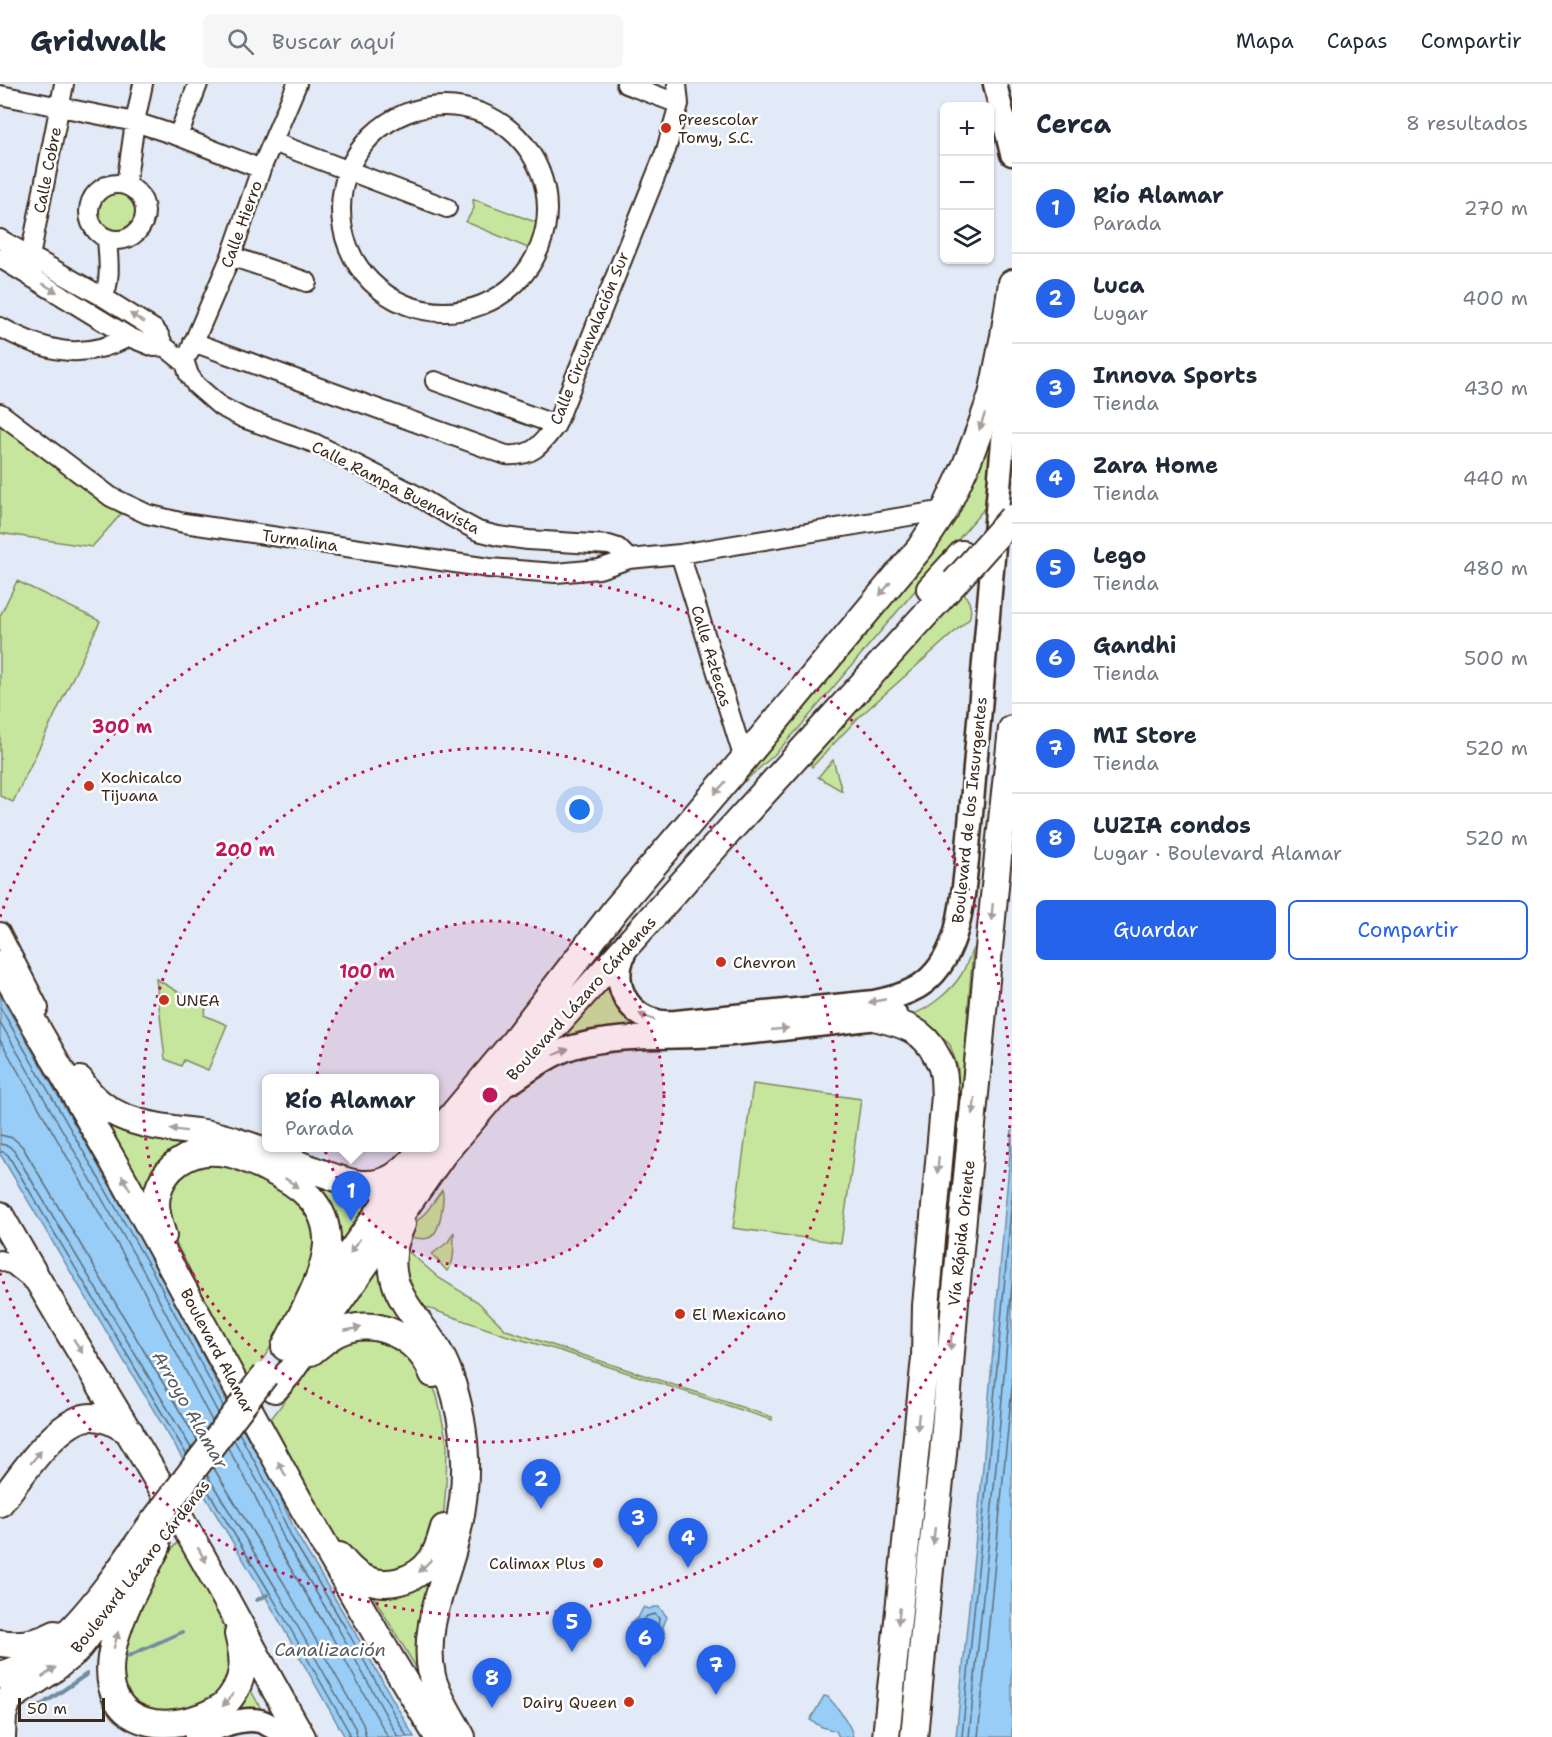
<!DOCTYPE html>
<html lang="es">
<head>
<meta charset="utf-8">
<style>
	:root { --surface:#fff; --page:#f6f6f7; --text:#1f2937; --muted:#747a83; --line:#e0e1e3; --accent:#2563eb }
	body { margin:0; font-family:"Shantell Sans",sans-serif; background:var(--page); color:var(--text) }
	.controls { position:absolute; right:18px; top:18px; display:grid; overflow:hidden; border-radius:9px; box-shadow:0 2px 4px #0004 }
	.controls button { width:54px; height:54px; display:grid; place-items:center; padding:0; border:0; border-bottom:2px solid var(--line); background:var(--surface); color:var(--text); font:30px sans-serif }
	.scale { position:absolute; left:18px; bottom:15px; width:87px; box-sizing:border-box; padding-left:6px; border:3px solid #3b2a1e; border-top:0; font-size:16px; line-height:21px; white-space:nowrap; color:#3b2a1e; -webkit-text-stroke:4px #fff; paint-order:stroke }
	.you { position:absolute; left:580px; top:726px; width:21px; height:21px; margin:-15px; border:4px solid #fff; border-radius:50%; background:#1a73e8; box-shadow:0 0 0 9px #1a73e833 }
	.badge { display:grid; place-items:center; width:39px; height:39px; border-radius:50%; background:var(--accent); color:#fff; font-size:20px; font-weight:700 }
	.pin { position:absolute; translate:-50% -50px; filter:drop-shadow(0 2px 3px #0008) }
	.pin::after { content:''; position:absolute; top:32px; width:21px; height:18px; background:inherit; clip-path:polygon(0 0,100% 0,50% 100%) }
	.popup { position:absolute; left:262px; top:990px; width:177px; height:78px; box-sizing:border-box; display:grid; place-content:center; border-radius:9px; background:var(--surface); filter:drop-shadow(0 2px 4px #0005); font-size:20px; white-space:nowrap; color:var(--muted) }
	.popup b { font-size:22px; color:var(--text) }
	.popup::after { content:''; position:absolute; left:50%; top:100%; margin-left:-12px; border:12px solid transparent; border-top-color:var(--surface) }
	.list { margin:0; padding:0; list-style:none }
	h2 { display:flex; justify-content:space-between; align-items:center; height:78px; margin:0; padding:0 24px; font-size:26px }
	h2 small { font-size:20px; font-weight:400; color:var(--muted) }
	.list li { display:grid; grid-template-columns:39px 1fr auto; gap:18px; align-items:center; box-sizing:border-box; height:90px; padding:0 24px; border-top:2px solid var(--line) }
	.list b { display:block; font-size:22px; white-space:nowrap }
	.list p { margin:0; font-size:20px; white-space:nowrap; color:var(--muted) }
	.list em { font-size:20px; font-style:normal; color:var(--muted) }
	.actions { display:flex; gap:12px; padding:18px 24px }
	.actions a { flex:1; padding:14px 0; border:2px solid var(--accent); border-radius:9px; text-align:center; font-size:21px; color:var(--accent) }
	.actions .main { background:var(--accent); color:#fff }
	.icon { flex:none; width:33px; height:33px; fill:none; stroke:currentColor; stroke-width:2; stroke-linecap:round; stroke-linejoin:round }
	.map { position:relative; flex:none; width:1012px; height:1653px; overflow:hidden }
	header { display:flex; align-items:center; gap:36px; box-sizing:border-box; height:84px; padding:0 30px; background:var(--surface); border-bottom:2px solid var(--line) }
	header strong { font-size:28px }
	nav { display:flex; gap:33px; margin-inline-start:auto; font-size:21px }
	.search { width:420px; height:54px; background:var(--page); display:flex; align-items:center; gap:15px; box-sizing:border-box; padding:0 21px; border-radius:9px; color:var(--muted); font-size:22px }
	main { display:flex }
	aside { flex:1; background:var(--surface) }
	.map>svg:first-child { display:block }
</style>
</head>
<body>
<header>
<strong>Gridwalk</strong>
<div class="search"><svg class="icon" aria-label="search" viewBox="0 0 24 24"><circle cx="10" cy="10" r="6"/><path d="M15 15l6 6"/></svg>Buscar aquí</div>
<nav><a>Mapa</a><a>Capas</a><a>Compartir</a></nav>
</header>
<main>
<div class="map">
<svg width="1012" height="1653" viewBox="0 0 1012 1653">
	<rect width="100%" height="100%" fill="#e2eaf8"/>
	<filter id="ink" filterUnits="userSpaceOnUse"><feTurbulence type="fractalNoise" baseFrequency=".0167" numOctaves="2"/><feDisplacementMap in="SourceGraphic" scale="12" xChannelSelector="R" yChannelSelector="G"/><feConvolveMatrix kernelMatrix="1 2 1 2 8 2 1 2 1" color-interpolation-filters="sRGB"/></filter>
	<g filter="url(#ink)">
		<path fill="#c6e69e" stroke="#80885e" stroke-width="1.5" d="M95 128a22 22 0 1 1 44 0a22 22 0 1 1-44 0Z
			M473 115 538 139 533 158 528 164 466 138 474 124Z
			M0 340 121 430 92 463 0 449Z
			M991 360 986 421 983 426 799 644 774 671 744 698 750 686 961 419 987 364Z
			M17 497 100 537 13 718 0 712V532Z
			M960 503C967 513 974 523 969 535L858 634 812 683 811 681 812 678 882 592Z
			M833 676 842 707 818 693Z
			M973 864 952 1121 958 984 950 961 933 944 913 930C929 925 952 906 961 891 966 883 969 873 973 864Z
			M156 895 206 924 204 931 227 941 208 986 184 976 181 982 165 975Z
			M609 899 613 911 650 946 559 951Z
			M753 1000 861 1015 841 1159 733 1144Z
			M87 1015 381 1105 334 1178 329 1128 195 1063 152 1130Z
			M215 1071 304 1112 323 1162 285 1242 248 1297 164 1136 170 1095Z
			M442 1106C445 1114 442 1122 441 1131 436 1158 427 1158 403 1151L427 1127Z
			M454 1148C453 1160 456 1179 447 1187L432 1170 448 1158Z
			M402 1162 439 1194 478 1218 506 1246 772 1333V1336L561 1267 505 1251 419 1221 406 1201Z
			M385 1163C384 1179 385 1193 391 1209L437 1272 450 1306 455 1324 460 1346 463 1374V1403L460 1424 442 1492 420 1561V1590L364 1497C490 1547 484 1265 394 1236 388 1234 382 1234 376 1234 357 1233 344 1237 328 1245Z
			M370 1248 423 1279 437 1312 447 1359 446 1401 444 1426 440 1448 434 1462 392 1492 347 1472 268 1339 315 1276 323 1269Z
			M180 1455 232 1557 236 1578 218 1618 140 1634 119 1597 129 1541 157 1484Z
			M248 1601 261 1625 242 1626 229 1631Z"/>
		<path fill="#97cdf6" stroke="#728ca0" stroke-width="1.5" d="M0 911 159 1187 220 1305 274 1399 297 1451 350 1540 414 1653H345L265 1512 0 1070Z
			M1012 1046V1653H956L983 1382Z
			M644 1523 649 1525 654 1523H659L667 1533 663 1543 665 1553 658 1560 652 1557 644 1558 639 1552 629 1545 630 1539 638 1534 642 1526Z
			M824 1612 828 1613C837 1623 851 1640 853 1653H839L836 1647 822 1643 810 1636Z"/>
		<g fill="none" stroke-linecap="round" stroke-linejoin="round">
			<path stroke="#606b74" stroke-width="1.5" d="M0 923 154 1190 223 1322
				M0 938 147 1193 218 1329
				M0 956 139 1198 212 1337
				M0 1051 13 1054 22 1062 197 1356
				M0 1060 9 1062 14 1067 191 1364
				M0 1068H4L8 1071 187 1371
				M239 1349 268 1402 292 1454 345 1543 407 1653
				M234 1356 262 1405 285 1457 339 1546 398 1653
				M228 1364 254 1410 277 1462 331 1551 388 1653
				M213 1383 285 1501 363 1640 366 1653
				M207 1391 277 1506 355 1644 357 1653
				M202 1397 270 1509 349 1648V1653
				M655 1530 659 1534 657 1549 654 1551C648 1551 640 1549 638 1542L647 1532Z
				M962 1653 988 1383 1012 1114
				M969 1653 996 1383 1012 1200
				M978 1653 1012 1303"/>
			<path stroke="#728ca0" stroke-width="4" d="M257 1516 267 1511
				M126 1573 182 1548
				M40 1622 87 1590"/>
			<defs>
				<path id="minor" d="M626 0 679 20
					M0 11 135 38 178 52 261 85
					M341 125a103 103 0 1 1 206 0a103 103 0 1 1-206 0Z
					M178 52 198 0
					M273 58 447 124
					M89 128a28 28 0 1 1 56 0a28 28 0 1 1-56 0Z
					M126 101 135 38 143 0
					M0 155 103 213 154 245 159 251 164 262 185 279
					M231 172 307 198
					M30 173 64 0
					M0 174 129 253 154 263 164 262
					M103 213C112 197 108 172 107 154
					M0 243C44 267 81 278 129 253
					M193 258 506 371C533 373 541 361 556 341L666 66 679 20 677 0
					M189 269 231 172 261 85 297 0
					M185 279 189 291 196 301 220 322 243 334 314 359 414 410 452 433 478 447 498 452 528 456 609 461 618 464 629 475
					M435 297 556 341
					M0 329 111 413 147 430 184 439 489 484 556 489 599 485 629 475 680 470 945 426
					M680 470 744 675
					M0 848 39 924
					M0 1176 13 1181 33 1197"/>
				<path id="major" d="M995 0 1012 70
					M625 865C624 871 621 877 620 883 616 909 632 932 657 937 663 939 670 938 676 938L874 918C889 915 904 911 918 903 960 877 962 819 967 776L1011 264
					M513 997C532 984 551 970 573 963 617 950 672 954 718 951 772 947 825 940 878 934L895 930
					M196 1653C214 1645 240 1632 260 1637 269 1640 277 1646 286 1650L287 1653"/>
				<path id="highway" d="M930 505 962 470
					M0 880 125 1098 298 1415 389 1572 438 1653
					M878 934C903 940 924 946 936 971 939 976 942 982 943 988 945 996 944 1005 945 1012L926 1222 925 1274 886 1653
					M517 953 616 825 744 675 920 464 945 426 966 381 980 345 992 311 1004 252 1012 199
					M80 996C106 1039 152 1042 197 1048 212 1050 227 1054 241 1059 280 1070 315 1090 354 1099 389 1105 403 1087 424 1064
					M435 1052 527 942
					M0 1131C62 1240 129 1346 192 1455 230 1520 264 1588 302 1653
					M402 1140C369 1211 429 1232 449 1290 470 1351 470 1407 452 1469 440 1510 423 1549 432 1592 436 1611 453 1636 462 1653
					M163 1152C159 1139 154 1125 157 1111 163 1083 190 1065 218 1068 235 1069 251 1077 266 1084 299 1100 329 1120 327 1161 324 1195 300 1233 285 1263
					M323 1207 406 1090
					M311 1268C319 1262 327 1254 337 1249 375 1231 418 1253 433 1290
					M275 1305 289 1289 443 1070 494 1010 730 746 955 498
					M0 1419C19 1395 59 1332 92 1333 106 1333 118 1341 130 1348
					M157 1463C139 1498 117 1534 111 1573 101 1647 174 1653 223 1622 233 1612 240 1600 242 1586 244 1574 241 1562 238 1550
					M339 1472C345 1479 351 1487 360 1492 383 1506 416 1498 432 1475 438 1466 441 1454 444 1444
					M0 1559C20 1562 37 1560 55 1550
					M0 1591C66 1575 116 1489 154 1437
					M0 1621 51 1587 76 1567 124 1506
					M2 1653 3 1632 8 1615
					M914 1653 930 1485 943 1370 955 1217 997 782 1012 645"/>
			</defs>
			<use href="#minor" stroke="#3b2a1e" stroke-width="22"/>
			<use href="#major" stroke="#3b2a1e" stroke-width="27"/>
			<use href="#highway" stroke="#3b2a1e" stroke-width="30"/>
			<use href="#minor" stroke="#fff" stroke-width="18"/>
			<use href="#major" stroke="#fff" stroke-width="22"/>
			<use href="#highway" stroke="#fff" stroke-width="26"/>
			<defs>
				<path id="highway-bridge" d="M955 498 1012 434
					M154 1437 265 1291"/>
			</defs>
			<use href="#highway-bridge" stroke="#3b2a1e" stroke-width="30" stroke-linecap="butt"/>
			<use href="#highway-bridge" stroke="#fff" stroke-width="26"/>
		</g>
		<defs><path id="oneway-solid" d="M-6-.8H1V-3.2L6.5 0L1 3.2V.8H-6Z" transform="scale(1.5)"/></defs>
		<g fill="#a79f9a">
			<use href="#oneway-solid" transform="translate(50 204) rotate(31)"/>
			<use href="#oneway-solid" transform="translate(137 234) rotate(-148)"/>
			<use href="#oneway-solid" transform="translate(982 338) rotate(109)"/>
			<use href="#oneway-solid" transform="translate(885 505) rotate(130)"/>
			<use href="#oneway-solid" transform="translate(720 704) rotate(131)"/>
			<use href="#oneway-solid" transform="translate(992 828) rotate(95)"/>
			<use href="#oneway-solid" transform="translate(877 917) rotate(169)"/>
			<use href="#oneway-solid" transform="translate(647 933) rotate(-157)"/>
			<use href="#oneway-solid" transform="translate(780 945) rotate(-6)"/>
			<use href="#oneway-solid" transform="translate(561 968) rotate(-23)"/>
			<use href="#oneway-solid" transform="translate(974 1022) rotate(96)"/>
			<use href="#oneway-solid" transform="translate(178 1046) rotate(-173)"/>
			<use href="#oneway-solid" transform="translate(938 1081) rotate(95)"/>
			<use href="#oneway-solid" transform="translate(126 1099) rotate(-119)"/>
			<use href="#oneway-solid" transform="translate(292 1099) rotate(34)"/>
			<use href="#oneway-solid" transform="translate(355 1162) rotate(125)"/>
			<use href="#oneway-solid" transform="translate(353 1245) rotate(-11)"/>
			<use href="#oneway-solid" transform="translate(951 1258) rotate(94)"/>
			<use href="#oneway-solid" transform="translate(78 1262) rotate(58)"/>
			<use href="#oneway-solid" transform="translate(918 1338) rotate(96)"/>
			<use href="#oneway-solid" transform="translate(36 1373) rotate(-51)"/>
			<use href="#oneway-solid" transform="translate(282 1385) rotate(-118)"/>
			<use href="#oneway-solid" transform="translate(934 1452) rotate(96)"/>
			<use href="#oneway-solid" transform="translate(202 1471) rotate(61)"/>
			<use href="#oneway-solid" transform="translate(425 1482) rotate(135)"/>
			<use href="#oneway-solid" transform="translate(899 1532) rotate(96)"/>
			<use href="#oneway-solid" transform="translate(116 1556) rotate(-75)"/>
			<use href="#oneway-solid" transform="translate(49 1588) rotate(-35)"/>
			<use href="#oneway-solid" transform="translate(228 1616) rotate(130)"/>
		</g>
	</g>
	<circle cx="490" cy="1011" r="174" fill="#c2185b" fill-opacity=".12"/>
	<g fill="none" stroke="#c2185b" stroke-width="3" stroke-dasharray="3 6">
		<circle cx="490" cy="1011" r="174"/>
		<circle cx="490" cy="1011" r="347"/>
		<path d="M0 833A521 521 0 1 1 0 1189"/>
	</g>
	<g fill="#c8321e" stroke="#fff" stroke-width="2">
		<circle cx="666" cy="44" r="6"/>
		<circle cx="89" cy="702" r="6"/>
		<circle cx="721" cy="878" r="6"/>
		<circle cx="164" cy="916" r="6"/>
		<circle cx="680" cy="1230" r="6"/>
		<circle cx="598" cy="1479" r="6"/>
		<circle cx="629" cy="1618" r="6"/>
	</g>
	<g text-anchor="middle" stroke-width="5" stroke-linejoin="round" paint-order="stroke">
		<g font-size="16" fill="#3b2a1e" stroke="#fff" text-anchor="start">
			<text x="678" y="41">Preescolar<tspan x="678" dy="18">Tomy, S.C.</tspan></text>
			<text x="101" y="699">Xochicalco<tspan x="101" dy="18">Tijuana</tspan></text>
			<text x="733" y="884">Chevron</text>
			<text x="176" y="922">UNEA</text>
			<text x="692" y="1236">El Mexicano</text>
			<text x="586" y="1485" text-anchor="end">Calimax Plus</text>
			<text x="617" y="1624" text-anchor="end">Dairy Queen</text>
		</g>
		<g font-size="16" fill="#3b2a1e" stroke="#fff">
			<text transform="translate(47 86) rotate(-79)" y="6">Calle Cobre</text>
			<text transform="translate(241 140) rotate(-70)" y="6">Calle Hierro</text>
			<text transform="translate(589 254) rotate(-68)" y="6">Calle Circunvalación Sur</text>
			<text transform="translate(396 403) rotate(27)" y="6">Calle Rampa Buenavista</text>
			<text transform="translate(300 456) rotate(8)" y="6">Turmalina</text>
			<text transform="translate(712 572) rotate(73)" y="6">Calle Aztecas</text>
			<text transform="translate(969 726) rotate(-84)" y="6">Boulevard de los Insurgentes</text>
			<text transform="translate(581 914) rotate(-48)" y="6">Boulevard Lázaro Cárdenas</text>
			<text transform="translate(961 1149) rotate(-84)" y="6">Vía Rápida Oriente</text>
			<text transform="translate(218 1267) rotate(62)" y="6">Boulevard Alamar</text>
			<text transform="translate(140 1482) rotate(-52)" y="6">Boulevard Lázaro Cárdenas</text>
		</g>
		<g font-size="18" font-style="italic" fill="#575b5f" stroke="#fff">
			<text transform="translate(190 1326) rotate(60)" y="6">Arroyo Alamar</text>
			<text x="330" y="1572">Canalización</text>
		</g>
	</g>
	<circle cx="490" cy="1011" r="9" fill="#c2185b" stroke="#fff" stroke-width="3"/>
	<g font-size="18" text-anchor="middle" font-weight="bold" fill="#c2185b" stroke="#fff" stroke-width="5" stroke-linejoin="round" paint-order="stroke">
		<text x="122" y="649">300 m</text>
		<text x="245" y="772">200 m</text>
		<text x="367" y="894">100 m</text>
	</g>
</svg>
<div class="controls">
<button>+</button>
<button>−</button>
<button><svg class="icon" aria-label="layers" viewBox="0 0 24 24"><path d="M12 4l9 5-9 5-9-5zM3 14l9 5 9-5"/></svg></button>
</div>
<div class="scale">50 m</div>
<div class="you"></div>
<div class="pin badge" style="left:351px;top:1137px">1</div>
<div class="popup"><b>Río Alamar</b>Parada</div>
<div class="pin badge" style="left:541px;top:1425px">2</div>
<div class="pin badge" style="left:638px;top:1464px">3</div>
<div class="pin badge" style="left:688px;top:1484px">4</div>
<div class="pin badge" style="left:572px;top:1568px">5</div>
<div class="pin badge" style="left:645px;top:1584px">6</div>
<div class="pin badge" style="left:716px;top:1611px">7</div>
<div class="pin badge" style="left:492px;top:1624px">8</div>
</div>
<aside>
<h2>Cerca<small>8 resultados</small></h2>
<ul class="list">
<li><span class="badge">1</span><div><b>Río Alamar</b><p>Parada</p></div><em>270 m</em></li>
<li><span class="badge">2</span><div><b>Luca</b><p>Lugar</p></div><em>400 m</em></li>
<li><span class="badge">3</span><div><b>Innova Sports</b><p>Tienda</p></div><em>430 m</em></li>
<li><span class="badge">4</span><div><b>Zara Home</b><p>Tienda</p></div><em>440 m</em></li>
<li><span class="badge">5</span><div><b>Lego</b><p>Tienda</p></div><em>480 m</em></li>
<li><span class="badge">6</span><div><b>Gandhi</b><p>Tienda</p></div><em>500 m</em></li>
<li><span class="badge">7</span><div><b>MI Store</b><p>Tienda</p></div><em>520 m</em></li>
<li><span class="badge">8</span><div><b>LUZIA condos</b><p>Lugar · Boulevard Alamar</p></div><em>520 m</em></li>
</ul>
<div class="actions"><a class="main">Guardar</a><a>Compartir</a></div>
</aside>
</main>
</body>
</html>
